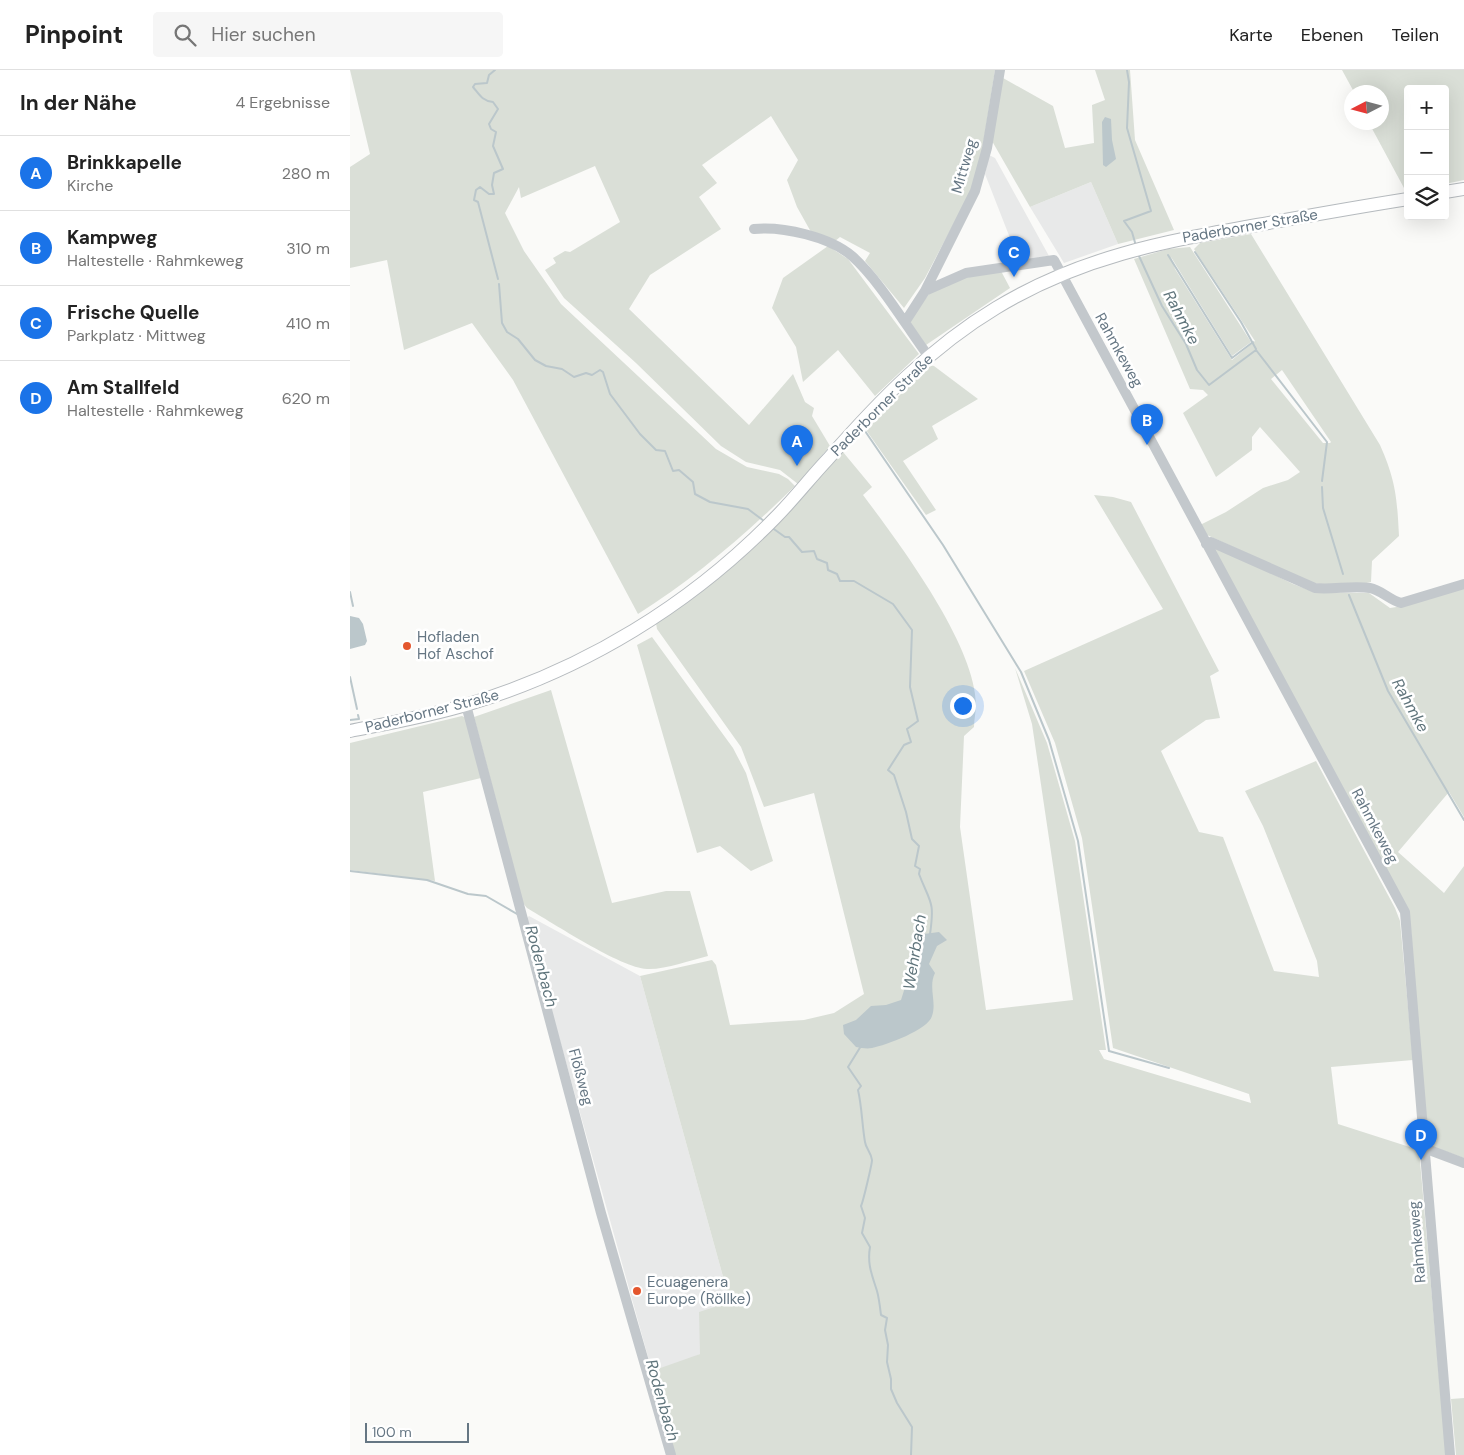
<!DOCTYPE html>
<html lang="de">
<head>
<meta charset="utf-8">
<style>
	:root { --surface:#fff; --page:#f6f6f6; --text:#222; --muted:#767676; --line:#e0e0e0; --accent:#1a73e8 }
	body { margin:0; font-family:"DM Sans",sans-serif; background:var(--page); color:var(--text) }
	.controls { position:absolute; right:15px; top:15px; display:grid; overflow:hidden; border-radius:5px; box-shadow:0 5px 20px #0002 }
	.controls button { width:45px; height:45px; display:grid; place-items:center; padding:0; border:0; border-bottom:1px solid var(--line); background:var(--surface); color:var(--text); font:25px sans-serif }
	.compass { position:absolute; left:994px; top:15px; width:45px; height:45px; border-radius:50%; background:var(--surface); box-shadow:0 5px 20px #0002; rotate:264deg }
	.scale { position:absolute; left:15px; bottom:12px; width:104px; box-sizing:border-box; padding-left:5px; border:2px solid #657683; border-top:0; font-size:14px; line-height:18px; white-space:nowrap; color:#657683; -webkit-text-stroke:4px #fff; paint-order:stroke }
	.you { position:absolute; left:612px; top:635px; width:18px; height:18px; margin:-12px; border:4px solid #fff; border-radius:50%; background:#1a73e8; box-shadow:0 0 0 8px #1a73e833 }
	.badge { display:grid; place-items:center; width:32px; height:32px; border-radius:50%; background:var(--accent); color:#fff; font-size:16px; font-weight:700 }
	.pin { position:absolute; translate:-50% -41px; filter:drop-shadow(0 1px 2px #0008) }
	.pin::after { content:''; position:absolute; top:26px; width:18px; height:15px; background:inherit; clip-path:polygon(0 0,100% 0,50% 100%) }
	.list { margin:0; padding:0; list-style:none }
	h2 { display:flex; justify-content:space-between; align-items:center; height:65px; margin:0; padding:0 20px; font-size:21px }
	h2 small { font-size:16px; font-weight:400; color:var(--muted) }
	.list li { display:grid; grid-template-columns:32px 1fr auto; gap:15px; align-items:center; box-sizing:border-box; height:75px; padding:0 20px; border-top:1px solid var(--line) }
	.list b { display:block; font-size:19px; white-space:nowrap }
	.list p { margin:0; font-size:16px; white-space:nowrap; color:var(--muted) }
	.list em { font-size:16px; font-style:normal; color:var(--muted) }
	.icon { flex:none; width:28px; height:28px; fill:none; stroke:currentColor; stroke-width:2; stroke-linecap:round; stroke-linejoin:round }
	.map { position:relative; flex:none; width:1114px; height:1385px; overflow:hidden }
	header { display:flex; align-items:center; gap:30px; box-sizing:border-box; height:70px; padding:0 25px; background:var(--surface); border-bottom:1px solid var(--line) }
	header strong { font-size:24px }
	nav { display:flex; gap:28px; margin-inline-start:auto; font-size:18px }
	.search { width:350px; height:45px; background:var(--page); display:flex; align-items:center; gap:12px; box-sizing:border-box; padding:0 18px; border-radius:5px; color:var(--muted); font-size:19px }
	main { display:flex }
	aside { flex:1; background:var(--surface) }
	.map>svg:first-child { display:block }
</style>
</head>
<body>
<header>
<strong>Pinpoint</strong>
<div class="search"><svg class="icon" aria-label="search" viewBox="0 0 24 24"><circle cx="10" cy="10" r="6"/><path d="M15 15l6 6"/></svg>Hier suchen</div>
<nav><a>Karte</a><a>Ebenen</a><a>Teilen</a></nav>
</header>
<main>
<aside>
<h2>In der Nähe<small>4 Ergebnisse</small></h2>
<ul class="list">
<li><span class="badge">A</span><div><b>Brinkkapelle</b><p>Kirche</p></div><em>280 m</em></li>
<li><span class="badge">B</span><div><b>Kampweg</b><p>Haltestelle · Rahmkeweg</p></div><em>310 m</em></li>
<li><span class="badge">C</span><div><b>Frische Quelle</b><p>Parkplatz · Mittweg</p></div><em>410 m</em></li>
<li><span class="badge">D</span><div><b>Am Stallfeld</b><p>Haltestelle · Rahmkeweg</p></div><em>620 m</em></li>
</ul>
</aside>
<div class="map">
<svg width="1114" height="1385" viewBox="0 0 1114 1385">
	<rect width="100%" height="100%" fill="#fafaf8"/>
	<path fill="#e8e9e9" d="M639 85 645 88 699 186 669 191 635 104Z
		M741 112 768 174 714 193 680 137Z
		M179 846 290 906 380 1232 350 1284 331 1293 302 1301 176 849Z"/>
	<path fill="#dadfd7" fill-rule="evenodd" d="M0 0H645L632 81 621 121 575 208 554 238 515 191 520 183 490 167 484 172 461 162 447 137 437 110 448 90 421 46 352 95 367 113 349 127 371 159 300 205 279 239 399 355 443 304 455 332 464 338 462 346 480 376 448 414 430 400 396 392 371 376 286 293 214 228 195 200 206 193 203 188 215 181 220 182 270 152 245 96 171 128 169 117 155 143 174 181 211 234 366 379 397 397 429 404 438 409 445 416C397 463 345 508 288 544L163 310 122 253 54 280 37 190 0 198V97L20 84Z
		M745 0H780L785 70 824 160 768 174 741 112 680 137 642 71 653 8 703 36 715 78 744 73 742 35 755 30Z
		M992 0H1114V110L1095 114V19H1058V119L1054 118 1019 53 1032 52V22H1004Z
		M901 164 1030 375C1046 411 1047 428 1049 466L1022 491 1021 512 999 517 962 513 857 465 850 455 876 442 913 418 938 410 950 402 910 357 902 367V380L866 407 833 343 858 325 853 320 840 319 784 189 818 179 840 177 901 272 882 286 821 187 825 199 882 290 905 271 844 179 850 173ZM932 300 981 372 980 373H973L921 309Z
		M478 176 498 189 569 284 525 326 488 280 453 312 446 277 422 238 433 208Z
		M651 201 660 218 576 275 561 254V248L579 224 604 210Z
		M579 295 584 296 628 329 582 356 588 369 553 391 586 440 576 445 516 360Z
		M493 382 522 417 513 425C549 473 625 574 626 634 626 642 624 649 624 657L614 666 610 757 636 940 723 930 682 654 665 598 697 673 725 771 756 980H749L754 989 901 1033 899 1024 763 978 732 768 705 673 674 601 813 539 744 425 763 427 781 432 869 601 860 606 870 648 856 650 811 681 849 762 873 767 924 901 969 907 967 891 913 756 895 721 966 691 1045 838 1050 851 1063 990 981 997 988 1054 1069 1080 1096 1385H325L302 1301 350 1284 349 1242 380 1232 290 906 362 890 366 895 380 955 454 950 484 943 514 924 464 723 414 737 391 677 307 559 306 553 425 452Z
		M867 477 943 514 964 522 1019 523 1040 538 1053 536 1114 518V747L1099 722 1048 782 1094 823 1114 796V1088L1078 1075 1061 861 863 480Z
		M302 567 383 678 396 703 423 791 401 801 370 776 347 783 287 575Z
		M201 620 262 833 316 821H340L358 886C341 890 314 900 297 899 271 898 203 853 177 838L173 833 124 647Z
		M112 646 116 648 131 708 73 722 85 811 0 800V673Z
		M1114 1328V1385H1106L1101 1329Z"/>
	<path fill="#bbc7cb" d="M755 47 761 49 762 70 766 89 756 97 753 95 752 52Z
		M0 546 9 548 13 554 17 571 15 575 0 579Z
		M589 862 597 870 587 876 579 894 585 903C578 917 587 932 582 946 578 960 536 975 522 978 517 979 511 978 506 977L494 964 493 955 506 950 521 936 536 935 551 930 562 895 570 891 574 864Z"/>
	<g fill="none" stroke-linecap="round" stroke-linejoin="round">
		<path stroke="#bbc7cb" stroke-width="2" d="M145 0 139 5 137 13 125 14 123 17C129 24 132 31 143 32L148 39 139 54 141 59 146 62 143 76 153 99 144 103 142 115 144 124H139L130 117 126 120 124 130 128 132 148 209
			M777 0 779 12 777 58 801 141 774 151 782 162 786 176
			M845 182 891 252 906 279
			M818 185 882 288 903 272
			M789 186 812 236 836 274 847 300 859 315 906 280 977 372 972 411
			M149 214 152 253 157 262 168 269 185 290 196 296 212 299 224 307 236 303 242 305 250 300 253 302 260 324 290 364 306 380 315 381 323 401 329 400 343 412 345 424 360 432 398 439 414 451
			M515 361 593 475 671 602 699 670 728 771 759 981 819 998
			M972 417 973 438 993 504
			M421 457 435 467H439L452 482 464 481 467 489 477 493 478 500 487 504 490 511H504L543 534 562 560 560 617 568 651 557 659 561 672 554 675 538 700 544 705 556 742 562 769 569 776 565 796 570 799 569 804C580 833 585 830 580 864
			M0 522 3 536
			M999 525 1038 621 1114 750
			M0 607 7 639
			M0 650 9 649 8 645
			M0 801 77 810 118 824 136 826 167 844
			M511 976 498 997 511 1016 508 1020C512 1037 512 1055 515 1072 516 1079 521 1082 522 1090 522 1094 513 1132 511 1136L515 1148 512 1163 520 1177C517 1194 522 1205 527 1221 529 1228 530 1237 531 1245L537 1248 535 1260 538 1275 537 1292 541 1309V1319L547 1333 562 1357 561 1385"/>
		<defs>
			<path id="major" d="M1095 122 1114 119
				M0 661C40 653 80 646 119 634 235 599 340 535 425 448 444 429 460 408 478 389 528 332 581 277 646 238 730 187 812 172 907 155 957 146 1007 137 1058 129"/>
		</defs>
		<use href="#major" stroke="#b5babe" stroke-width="14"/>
		<path stroke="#c3c8cc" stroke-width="10" d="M404 159C433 156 480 167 502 186 530 211 556 256 579 287
			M575 221 616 203 704 190 1055 842 1100 1385
			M555 252 575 221 625 121 637 78 650 0
			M856 474 861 472 965 518C983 520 1002 515 1020 518 1031 520 1040 530 1051 533L1114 514
			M116 635 251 1143 321 1385
			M1074 1078 1114 1093"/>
		<use href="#major" stroke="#fff" stroke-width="12"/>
	</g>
	<g fill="#e4572e" stroke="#fff" stroke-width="2">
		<circle cx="57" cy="576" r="5"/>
		<circle cx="287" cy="1221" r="5"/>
	</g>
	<g text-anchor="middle" stroke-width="5" stroke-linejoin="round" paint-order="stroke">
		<g font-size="15" fill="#657683" stroke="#fff">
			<text transform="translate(614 96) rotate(-74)" y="5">Mittweg</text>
			<text transform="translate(900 156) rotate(-10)" y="5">Paderborner Straße</text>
			<text transform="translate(769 280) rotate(61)" y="5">Rahmkeweg</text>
			<text transform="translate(532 335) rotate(-45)" y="5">Paderborner Straße</text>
			<text transform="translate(82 641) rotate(-14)" y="5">Paderborner Straße</text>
			<text transform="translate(1025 756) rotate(62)" y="5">Rahmkeweg</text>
			<text transform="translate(231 1007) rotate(75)" y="5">Flößweg</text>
			<text transform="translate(1067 1172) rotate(-95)" y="5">Rahmkeweg</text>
		</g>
		<g font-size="15" fill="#657683" stroke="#fff" text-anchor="start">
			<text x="67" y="572">Hofladen<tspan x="67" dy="17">Hof Aschof</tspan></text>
			<text x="297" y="1217">Ecuagenera<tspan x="297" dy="17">Europe (Röllke)</tspan></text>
		</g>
		<g font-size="16" font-style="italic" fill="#60757c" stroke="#fff">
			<text transform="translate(832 247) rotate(62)" y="6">Rahmke</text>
			<text transform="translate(1061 635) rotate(61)" y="6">Rahmke</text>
			<text transform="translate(564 882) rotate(-81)" y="6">Wehrbach</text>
			<text transform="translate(192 896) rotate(75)" y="6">Rodenbach</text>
			<text transform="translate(313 1330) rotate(74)" y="6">Rodenbach</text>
		</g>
	</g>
</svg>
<div class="controls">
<button>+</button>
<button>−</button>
<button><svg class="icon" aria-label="layers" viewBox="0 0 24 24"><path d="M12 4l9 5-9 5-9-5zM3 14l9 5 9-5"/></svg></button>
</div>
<svg class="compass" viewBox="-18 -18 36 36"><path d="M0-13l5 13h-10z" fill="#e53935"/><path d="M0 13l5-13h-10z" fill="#767676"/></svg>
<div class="scale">100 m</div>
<div class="you"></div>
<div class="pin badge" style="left:447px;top:396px">A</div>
<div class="pin badge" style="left:797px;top:375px">B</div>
<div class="pin badge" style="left:664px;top:207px">C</div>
<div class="pin badge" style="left:1071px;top:1090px">D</div>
</div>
</main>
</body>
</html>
